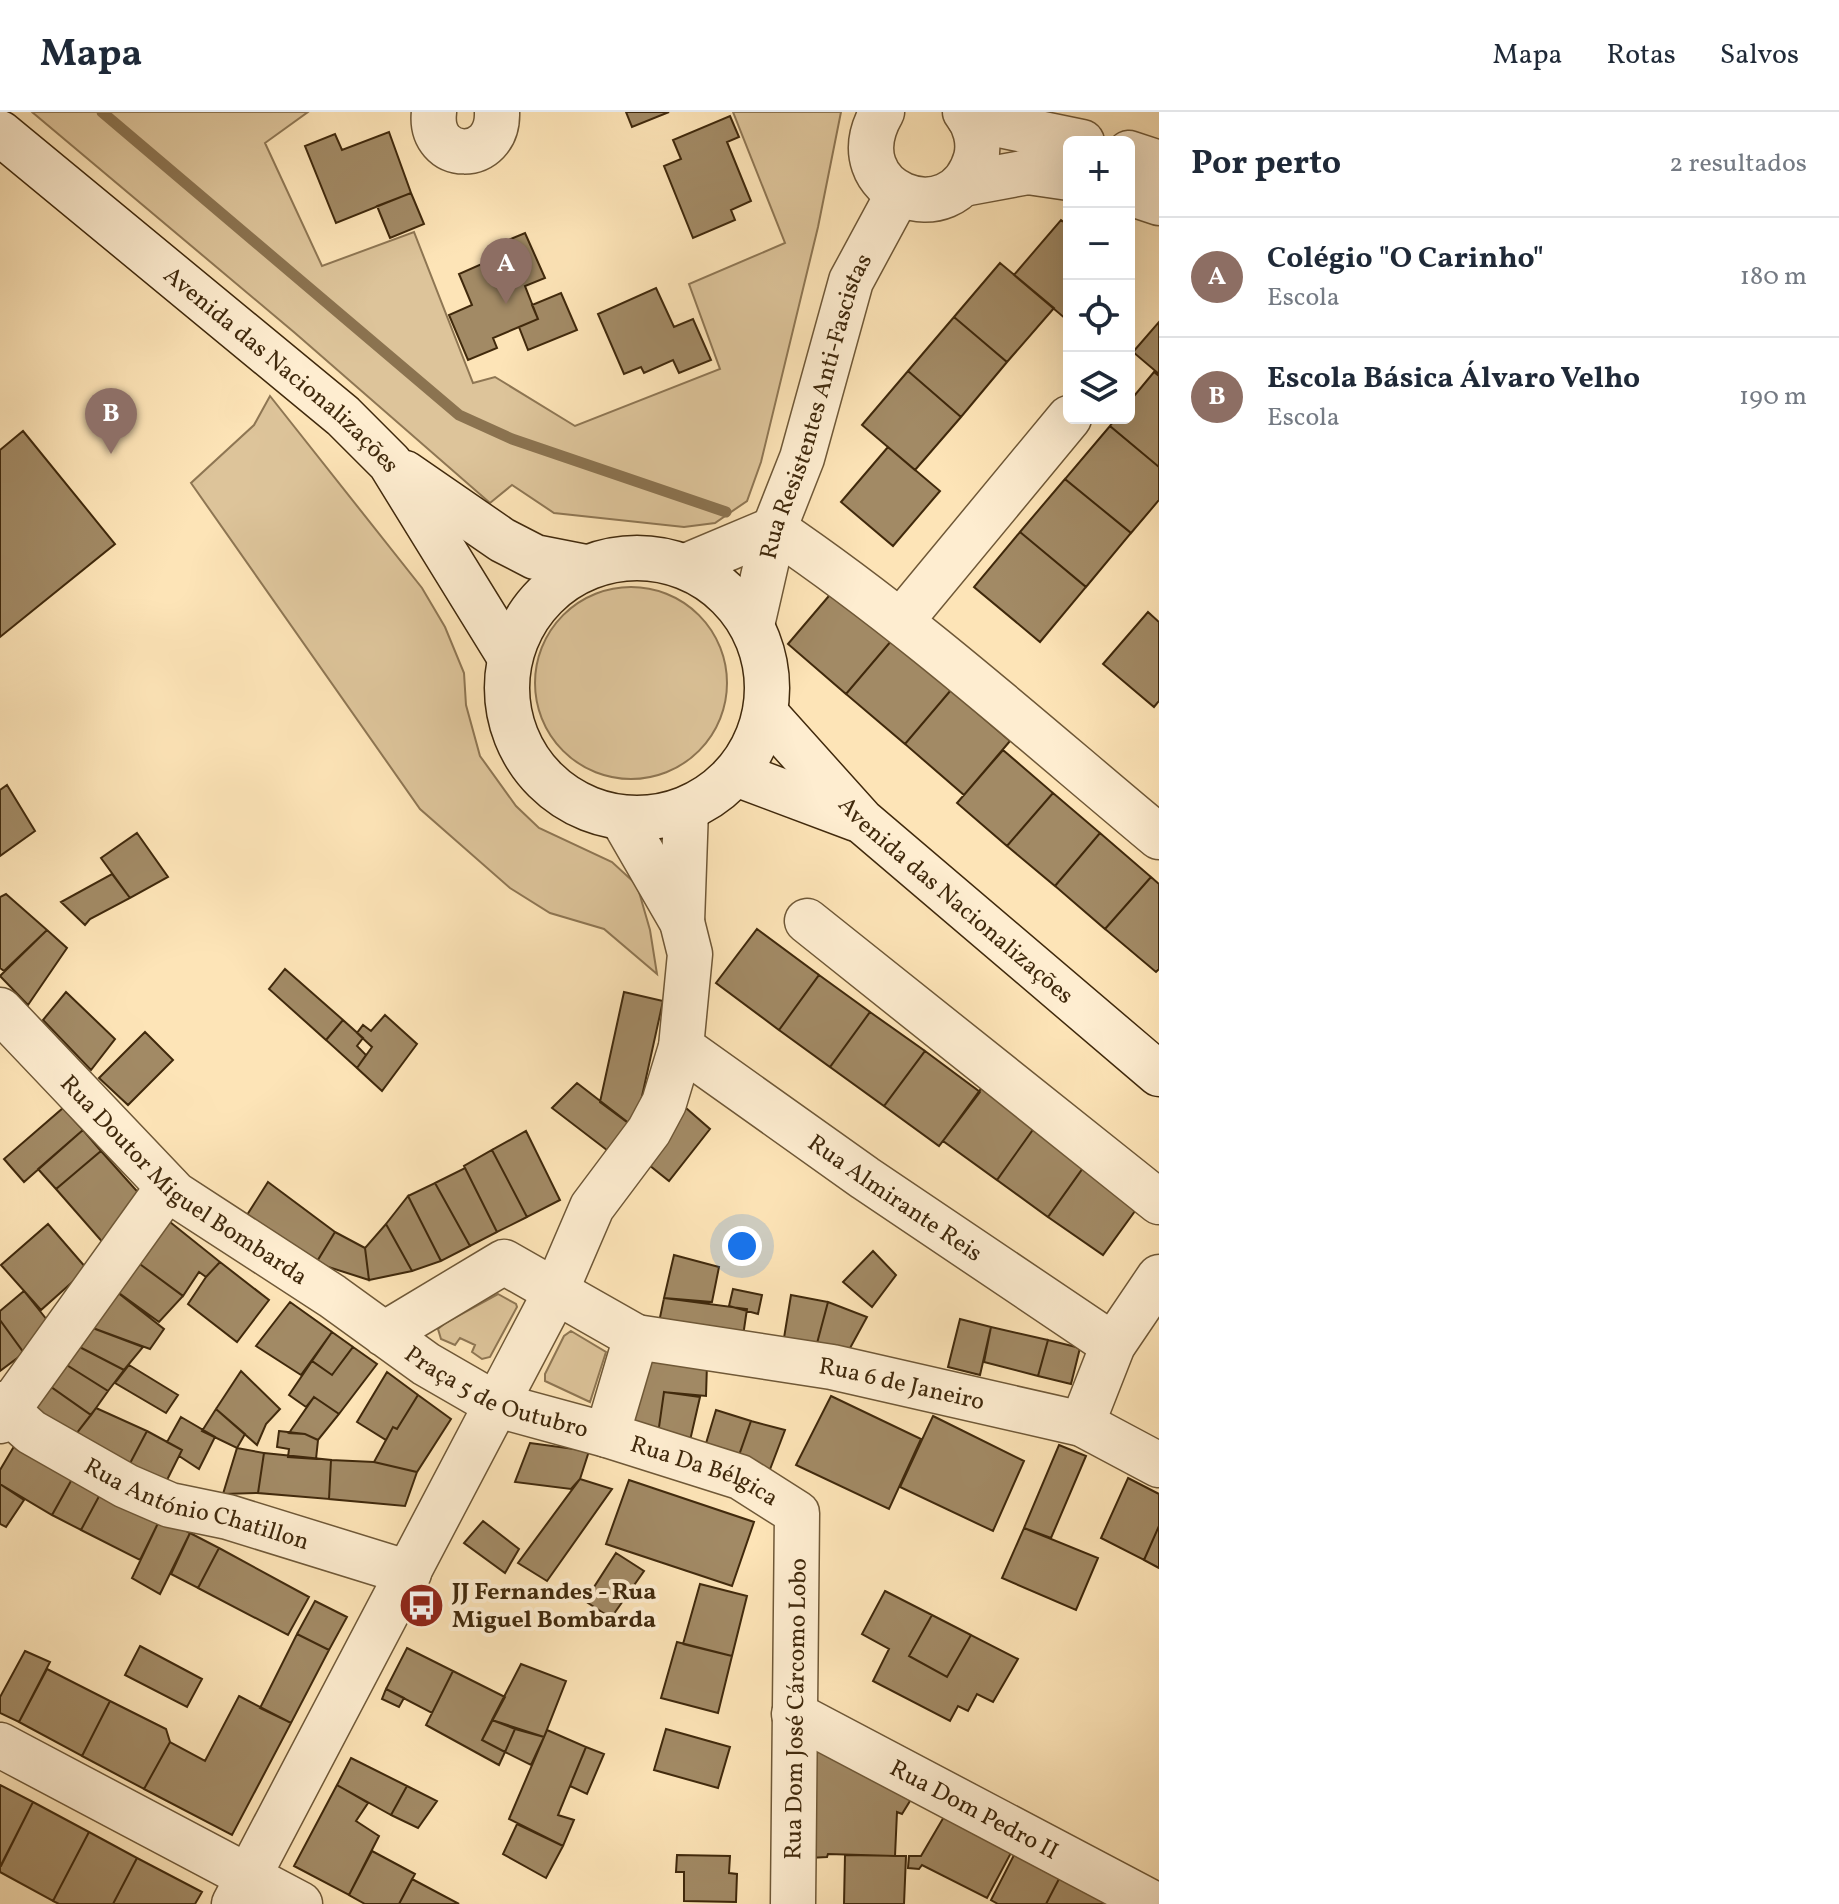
<!DOCTYPE html>
<html lang="pt">
<head>
<meta charset="utf-8">
<style>
	:root { --surface:#fff; --page:#f6f6f7; --text:#1f2937; --muted:#747a83; --line:#e0e1e3; --accent:#8f2418 }
	body { margin:0; font-family:Vollkorn,serif; background:var(--page); color:var(--text) }
	.controls { position:absolute; right:24px; top:24px; display:grid; overflow:hidden; border-radius:12px; box-shadow:0 8px 32px #0002 }
	.controls button { width:72px; height:72px; display:grid; place-items:center; padding:0; border:0; border-bottom:2px solid var(--line); background:var(--surface); color:var(--text); font:40px sans-serif }
	.you { position:absolute; left:742px; top:1134px; width:28px; height:28px; margin:-20px; border:6px solid #fff; border-radius:50%; background:#1a73e8; box-shadow:0 0 0 12px #1a73e833 }
	.badge { display:grid; place-items:center; width:52px; height:52px; border-radius:50%; background:var(--accent); color:#fff; font-size:26px; font-weight:700 }
	.pin { position:absolute; translate:-50% -66px; filter:drop-shadow(0 2px 4px #0008) }
	.pin::after { content:''; position:absolute; top:42px; width:28px; height:24px; background:inherit; clip-path:polygon(0 0,100% 0,50% 100%) }
	.list { margin:0; padding:0; list-style:none }
	h2 { display:flex; justify-content:space-between; align-items:center; height:104px; margin:0; padding:0 32px; font-size:34px }
	h2 small { font-size:26px; font-weight:400; color:var(--muted) }
	.list li { display:grid; grid-template-columns:52px 1fr auto; gap:24px; align-items:center; box-sizing:border-box; height:120px; padding:0 32px; border-top:2px solid var(--line) }
	.list b { display:block; font-size:30px; white-space:nowrap }
	.list p { margin:0; font-size:26px; white-space:nowrap; color:var(--muted) }
	.list em { font-size:26px; font-style:normal; color:var(--muted) }
	.icon { flex:none; width:44px; height:44px; fill:none; stroke:currentColor; stroke-width:2; stroke-linecap:round; stroke-linejoin:round }
	.map { position:relative; flex:none; width:1159px; height:1792px; overflow:hidden }
	header { display:flex; align-items:center; gap:48px; box-sizing:border-box; height:112px; padding:0 40px; background:var(--surface); border-bottom:2px solid var(--line) }
	header strong { font-size:38px }
	nav { display:flex; gap:44px; margin-inline-start:auto; font-size:28px }
	main { display:flex }
	aside { flex:1; background:var(--surface) }
	.map>svg:first-child { display:block }
</style>
</head>
<body>
<header>
<strong>Mapa</strong>
<nav><a>Mapa</a><a>Rotas</a><a>Salvos</a></nav>
</header>
<main>
<div class="map">
<svg width="1159" height="1792" viewBox="0 0 1159 1792">
	<rect width="100%" height="100%" fill="#fde4b7"/>
	<filter id="stains"><feTurbulence type="fractalNoise" baseFrequency=".0025" numOctaves="4"/><feColorMatrix values="0 0 0 0 .2 0 0 0 0 .09 0 0 0 0 .02 0 0 0 .5 -.17"/></filter>
	<radialGradient id="worn" r=".72"><stop offset=".6" stop-color="#630" stop-opacity="0"/><stop offset="1" stop-color="#630" stop-opacity=".3"/></radialGradient>
	<path fill="#ddc49a" stroke="#8e7653" stroke-width="2" d="M32 0H308L265 31 322 154 414 120 473 271 495 265 575 314 720 257 689 172 785 131 733 0H841L818 115 761 350 747 389 715 411 684 415 554 401 512 373 490 391 295 221Z
		M270 284 422 476 445 515 464 561 466 593 480 644 516 694 539 716 612 750 637 773 650 818 657 862 604 817 550 801 510 776 420 697 191 371 254 313Z
		M535 571a96 96 0 1 1 192 0a96 96 0 1 1-192 0Z
		M498 1182 516 1192 517 1195 490 1245 482 1247 472 1240 475 1233 460 1226 455 1233 441 1227 438 1217 445 1211Z
		M571 1219 606 1240 590 1290 545 1269V1262L564 1224Z"/>
	<g fill="none" stroke-linecap="round" stroke-linejoin="round">
		<path stroke="#8b7350" stroke-width="11" d="M102 0 459 303 512 327 726 400"/>
	</g>
	<path fill="#a28a65" stroke="#40290c" stroke-width="2" d="M626 0H669L632 15Z
		M730 4 739 25 727 30 751 89 731 98 735 108 693 126 664 54 681 47 673 28Z
		M389 20 411 81 336 111 305 34 335 22 342 38Z
		M411 81 424 112 390 126 377 94Z
		M1061 108 1069 114 1067 208 1014 163Z
		M525 121 545 166 525 174 538 207 493 226 497 236 468 248 449 203 472 193 459 162 491 148 487 137Z
		M1000 151 1054 196 1007 250 954 205Z
		M656 176 674 215 693 207 711 248 679 261 673 248 644 261 641 255 624 262 598 202Z
		M561 181 577 218 528 238 519 215 538 207 532 193Z
		M954 205 1007 250 961 305 908 259Z
		M1159 210V262L1133 240Z
		M908 259 961 305 915 358 862 313Z
		M1154 260 1159 264V355L1110 314 1116 306H1129V290Z
		M1110 314 1159 355V388L1131 421 1065 367Z
		M23 319 115 432 0 525V338Z
		M888 335 940 379 893 434 841 390Z
		M1065 367 1131 421 1086 475 1020 420Z
		M1020 420 1086 475 1040 530 974 475Z
		M834 478 892 528 846 582 788 532Z
		M1148 500 1159 510V589L1154 595 1103 552Z
		M892 528 951 578 905 632 846 582Z
		M951 578 1010 629 964 683 905 632Z
		M1003 638 1053 681 1007 734 957 691Z
		M7 673 35 719 0 744V678Z
		M1053 681 1100 721 1055 774 1007 734Z
		M137 721 168 765 130 786 101 746Z
		M1100 721 1151 765 1105 817 1055 774Z
		M112 762 130 786 90 807 85 813 61 790Z
		M1151 765 1159 772V857L1156 860 1105 817Z
		M6 782 47 818 4 859 0 856V785Z
		M757 817 819 863 779 918 716 871Z
		M47 818 67 836 28 893 0 864Z
		M285 857 343 908 326 928 269 877Z
		M819 863 870 900 830 955 779 918Z
		M66 880 115 927 91 958 43 908Z
		M624 880 663 889 635 1016 600 990Z
		M870 900 925 939 884 994 830 955Z
		M385 903 417 932 382 979 357 956 372 935 357 921 363 913 371 919Z
		M343 908 363 926 357 934 366 943 357 956 326 928Z
		M145 920 173 948 128 993 99 966Z
		M925 939 980 980 939 1034 884 994Z
		M577 971 635 1016 612 1042 552 996Z
		M983 974 1037 1012 997 1068 943 1029Z
		M63 996 83 1018 24 1070 4 1047Z
		M686 996 710 1017 669 1069 644 1049Z
		M1037 1012 1088 1049 1048 1105 997 1068Z
		M83 1018 101 1039 56 1077 38 1057Z
		M526 1019 560 1088 527 1105 492 1038Z
		M492 1038 527 1105 497 1120 464 1054Z
		M101 1039 144 1087 105 1133 56 1077Z
		M1088 1049 1143 1088 1103 1143 1048 1105Z
		M465 1056 497 1120 470 1134 435 1071Z
		M268 1070 335 1120 316 1151 247 1103Z
		M435 1071 470 1134 441 1149 408 1084Z
		M408 1084 441 1149 412 1159 386 1112Z
		M160 1102 220 1150 206 1165 199 1160 183 1184 129 1144Z
		M48 1112 87 1157 41 1198 1 1153Z
		M386 1112 412 1159 369 1168 365 1136Z
		M335 1120 365 1136 369 1168 316 1151Z
		M873 1139 896 1163 872 1195 843 1170Z
		M674 1143 719 1155 712 1190 664 1186Z
		M129 1144 183 1184 159 1210 108 1173Z
		M220 1150 269 1188 237 1230 188 1192 206 1165Z
		M108 1173 164 1217 150 1237 82 1212Z
		M733 1177 762 1183 758 1202 729 1194Z
		M24 1179 55 1218 24 1241 0 1208V1199Z
		M791 1183 828 1190 816 1235 783 1232Z
		M664 1186 747 1197 742 1231 657 1220Z
		M290 1190 332 1220 301 1263 256 1234Z
		M828 1190 867 1205 849 1238 816 1235Z
		M960 1207 991 1215 980 1263 948 1255Z
		M0 1208 24 1241 0 1259Z
		M82 1212 143 1235 124 1258 68 1229Z
		M991 1215 1048 1228 1038 1264 984 1250Z
		M332 1220 353 1235 332 1263 312 1249Z
		M1048 1228 1080 1236 1071 1272 1038 1264Z
		M68 1229 124 1258 108 1279 54 1245Z
		M353 1235 377 1252 339 1302 314 1285 306 1295 289 1283 312 1249 332 1263Z
		M54 1245 108 1279 91 1303 37 1265Z
		M645 1248 707 1252 706 1284 664 1280 658 1322 628 1311Z
		M129 1253 178 1283 166 1301 115 1271Z
		M241 1259 280 1297 266 1312 257 1333 216 1297Z
		M387 1260 418 1283 397 1317 393 1315 386 1328 357 1310Z
		M37 1265 91 1303 73 1326 18 1287Z
		M664 1280 700 1285 689 1333 658 1322Z
		M418 1283 451 1307 417 1360 374 1350 393 1315 397 1317Z
		M831 1284 921 1327 889 1397 796 1353Z
		M314 1285 339 1302 318 1328 305 1322 289 1321Z
		M96 1296 147 1319 127 1357 73 1326Z
		M216 1297 245 1322 237 1336 202 1319Z
		M716 1298 751 1309 737 1349 704 1338Z
		M933 1304 1024 1349 993 1419 900 1375Z
		M181 1305 215 1325 199 1357 179 1344 182 1338 167 1330Z
		M751 1309 785 1318 769 1360 737 1349Z
		M147 1319 182 1338 166 1370 127 1357Z
		M279 1319 305 1322 318 1328 316 1347 288 1345 289 1337 277 1335Z
		M16 1331 76 1360 52 1403 0 1372V1358Z
		M530 1331 589 1339 580 1367 571 1377 515 1370Z
		M1059 1333 1086 1344 1051 1426 1024 1416Z
		M237 1336 264 1341 258 1381 223 1382Z
		M264 1341 331 1348 329 1387 258 1381Z
		M331 1348 374 1350 417 1360 405 1394 329 1387Z
		M76 1360 104 1375 81 1418 52 1403Z
		M1128 1366 1159 1382V1414L1144 1448 1101 1426Z
		M580 1367 612 1377 547 1469 518 1451Z
		M629 1368 754 1410 732 1474 606 1432Z
		M0 1372 24 1388 6 1415 0 1412Z
		M104 1375 161 1405 140 1448 81 1418Z
		M161 1405 190 1421 160 1482 132 1466Z
		M483 1409 519 1437 505 1461 464 1431Z
		M1159 1414V1456L1144 1448Z
		M1024 1416 1098 1446 1076 1498 1002 1466Z
		M190 1421 219 1436 198 1476 171 1462Z
		M219 1436 309 1485 288 1523 198 1476Z
		M616 1441 644 1459 611 1506 585 1489Z
		M700 1472 747 1484 732 1544 683 1532Z
		M885 1479 932 1503 909 1544 947 1565 971 1523 1018 1547 993 1590 977 1582 968 1599 958 1594 950 1609 873 1569 889 1537 862 1522Z
		M315 1489 347 1505 329 1538 297 1522Z
		M932 1503 971 1523 947 1565 909 1544Z
		M297 1522 329 1538 291 1611 260 1596Z
		M677 1530 732 1544 718 1601 661 1586Z
		M140 1534 202 1567 187 1595 125 1563Z
		M407 1536 453 1559 432 1601 386 1577Z
		M25 1539 50 1550 19 1610 0 1601V1585Z
		M521 1552 566 1569 544 1625 492 1608Z
		M47 1557 110 1589 82 1644 19 1610Z
		M453 1559 505 1585 482 1628 505 1640 499 1653 426 1613Z
		M386 1577 404 1586 399 1595 382 1587Z
		M239 1584 291 1611 232 1723 144 1677 170 1630 205 1649Z
		M110 1589 166 1617 170 1630 144 1677 82 1644Z
		M492 1608 515 1617 505 1640 482 1628Z
		M515 1617 544 1625 531 1653 505 1640Z
		M666 1617 730 1635 718 1676 654 1658Z
		M547 1618 586 1635 558 1703 574 1708 563 1734 509 1707Z
		M815 1630 918 1676 902 1702 897 1700 895 1744 828 1742 827 1745 809 1746Z
		M586 1635 604 1642 587 1682 570 1674Z
		M351 1646 407 1674 391 1703 337 1673Z
		M0 1673 33 1690 1 1754H0Z
		M337 1673 368 1691 356 1709 379 1724 349 1783 294 1754Z
		M407 1674 437 1689 418 1716 391 1703Z
		M33 1690 89 1720 53 1789 0 1760V1755Z
		M945 1703 1012 1739 987 1786 922 1753 919 1757 908 1756 909 1744H921Z
		M517 1712 563 1734 546 1766 503 1742Z
		M89 1720 137 1746 113 1792H59L53 1789Z
		M372 1739 415 1762 399 1792H365L349 1783Z
		M1015 1741 1060 1765 1046 1792H998L991 1788Z
		M677 1743 730 1744 729 1761 737 1762 736 1790 684 1789V1760H676Z
		M845 1743 906 1744 904 1792H844Z
		M137 1746 202 1780 195 1792H113Z
		M1060 1765 1107 1790 1106 1792H1046Z
		M412 1767 459 1792H399Z"/>
	<g fill="none" stroke-linecap="round" stroke-linejoin="round">
		<defs>
			<g id="street">
				<path d="M434 0C428 52 499 53 497 0"/>
				<path d="M882 0C835 81 954 125 976 46 980 30 975 12 965 0"/>
				<path d="M970 7 1082 30"/>
				<path d="M1129 41 1159 51"/>
				<path d="M963 72 1028 60 1069 66"/>
				<path d="M1129 81 1159 91"/>
				<path d="M774 417C910 509 1033 620 1159 725"/>
				<path d="M686 454 774 417"/>
				<path d="M901 509 1069 306"/>
				<path id="s1" d="M752 513 774 417 802 346 851 169 898 82"/>
				<path d="M807 809 1159 1090"/>
				<path d="M682 810 686 697"/>
				<path id="s2" d="M0 898 175 1082 332 1184 426 1252 497 1293 607 1323 636 1225 504 1150 384 1222"/>
				<path id="s3" d="M681 935 865 1066 1113 1233"/>
				<path id="s4" d="M636 1225 832 1255 1082 1312 1159 1353"/>
				<path id="s5" d="M0 1292 31 1320 126 1374 170 1393 228 1405 409 1461"/>
				<path d="M0 1309 168 1075"/>
				<path d="M1082 1312 1113 1233 1159 1165"/>
				<path id="s6" d="M607 1323 740 1365 797 1401 793 1792"/>
				<path id="s7" d="M794 1602 1154 1792"/>
				<path d="M0 1633 300 1792"/>
				<path d="M234 1792 555 1181 592 1095 649 1019 664 991 681 935 690 842 682 810 622 706"/>
			</g>
			<g id="secondary">
				<path id="s8" d="M0 21 343 304 390 351 509 544"/>
				<path d="M405 361 502 428 535 445 586 455"/>
				<circle cx="637" cy="576" r="130"/>
				<path id="s9" d="M765 601 862 709 1159 962"/>
				<path d="M736 662 856 707"/>
			</g>
		</defs>
		<use href="#street" stroke="#6f5837" stroke-width="47"/>
		<use href="#secondary" stroke="#40290c" stroke-width="47"/>
		<use href="#street" stroke="#feedd0" stroke-width="44"/>
		<use href="#secondary" stroke="#feedd0" stroke-width="44"/>
	</g>
	<defs>
		<symbol id="bus-disc" viewBox="-11 -11 22 22"><circle r="9.5" fill="#8f2418" stroke="#feedd0"/><path d="M-5-6H5V4H4V6H2V4H-2V6H-4V4H-5ZM-3.5-4V0h7V-4ZM-3.5 1.2v1.5H-2V1.2ZM2 1.2v1.5H3.5V1.2Z" fill="#fff"/></symbol>
	</defs>
	<g fill-rule="evenodd">
		<use href="#bus-disc" x="396" y="1468" width="51" height="51"/>
	</g>
	<g text-anchor="middle" stroke-width="8" stroke-linejoin="round" paint-order="stroke">
		<g font-size="24" fill="#40290c" stroke="#feedd0">
			<text dy="8" stroke="none"><textPath href="#s8" startOffset="368">Avenida das Nacionalizações</textPath></text>
			<text dy="8" stroke="none"><textPath href="#s1" startOffset="228">Rua Resistentes Anti-Fascistas</textPath></text>
			<text dy="8" stroke="none"><textPath href="#s9" startOffset="268">Avenida das Nacionalizações</textPath></text>
			<text dy="8" stroke="none"><textPath href="#s2" startOffset="252">Rua Doutor Miguel Bombarda</textPath></text>
			<text dy="8" stroke="none"><textPath href="#s3" startOffset="262">Rua Almirante Reis</textPath></text>
			<text dy="8" stroke="none"><textPath href="#s4" startOffset="270">Rua 6 de Janeiro</textPath></text>
			<text dy="8" stroke="none"><textPath href="#s2" startOffset="634">Praça 5 de Outubro</textPath></text>
			<text dy="8" stroke="none"><textPath href="#s6" startOffset="104">Rua Da Bélgica</textPath></text>
			<text dy="8" stroke="none"><textPath href="#s5" startOffset="224">Rua António Chatillon</textPath></text>
			<text transform="translate(795 1597) rotate(-89)" y="8">Rua Dom José Cárcomo Lobo</text>
			<text dy="8" stroke="none"><textPath href="#s7" startOffset="204">Rua Dom Pedro II</textPath></text>
		</g>
		<g font-size="24" font-weight="bold" fill="#40290c" stroke="#feedd0" text-anchor="start">
			<text x="452" y="1487">JJ Fernandes - Rua<tspan x="452" dy="28">Miguel Bombarda</tspan></text>
		</g>
	</g>
	<rect width="100%" height="100%" filter="url(#stains)"/>
	<rect width="100%" height="100%" fill="url(#worn)"/>
</svg>
<div class="controls">
<button>+</button>
<button>−</button>
<button><svg class="icon" aria-label="locate" viewBox="0 0 24 24"><circle cx="12" cy="12" r="6"/><path d="M12 2v4M12 18v4M2 12h4M18 12h4"/></svg></button>
<button><svg class="icon" aria-label="layers" viewBox="0 0 24 24"><path d="M12 4l9 5-9 5-9-5zM3 14l9 5 9-5"/></svg></button>
</div>
<div class="you"></div>
<div class="pin badge" style="left:506px;top:192px;background:#8d6e63">A</div>
<div class="pin badge" style="left:111px;top:342px;background:#8d6e63">B</div>
</div>
<aside>
<h2>Por perto<small>2 resultados</small></h2>
<ul class="list">
<li><span class="badge" style="background:#8d6e63">A</span><div><b>Colégio &quot;O Carinho&quot;</b><p>Escola</p></div><em>180 m</em></li>
<li><span class="badge" style="background:#8d6e63">B</span><div><b>Escola Básica Álvaro Velho</b><p>Escola</p></div><em>190 m</em></li>
</ul>
</aside>
</main>
</body>
</html>
